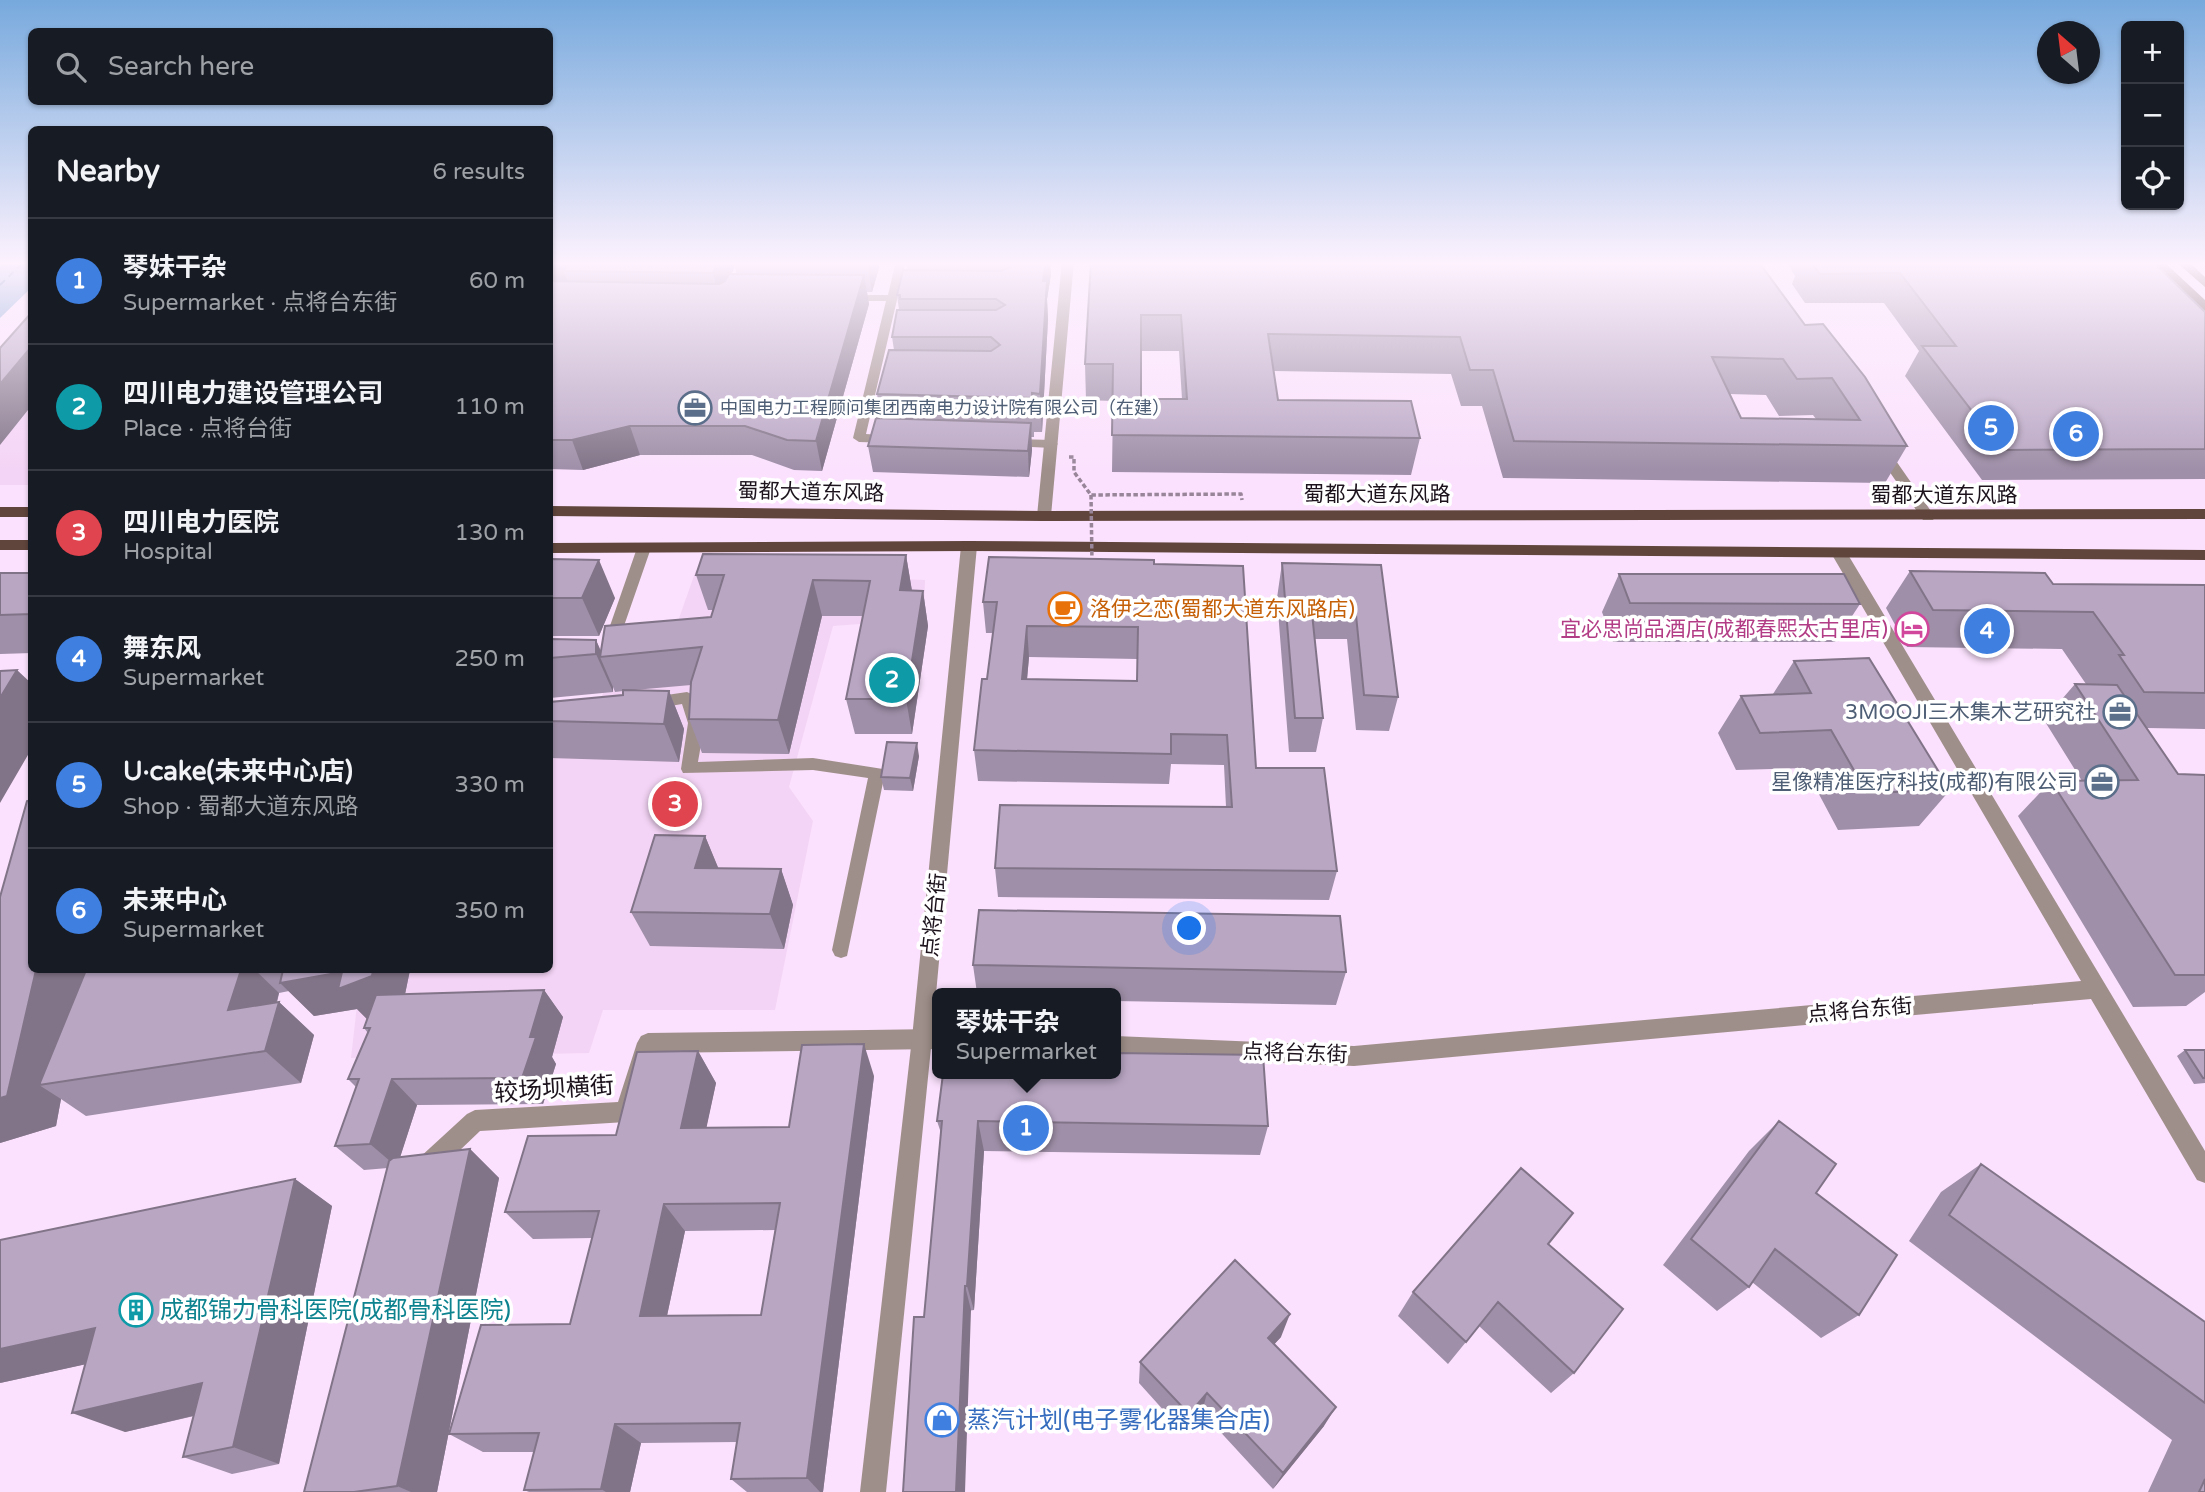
<!DOCTYPE html>
<html lang="en">
<head>
<meta charset="utf-8">
<style>
	:root { --surface:#171b24; --page:#242831; --text:#f1f3f6; --muted:#9ea1a6; --line:#363941; --accent:#1a73e8 }
	body { margin:0; font-family:"Varela Round","Noto Sans SC",sans-serif; background:var(--page); color:var(--text) }
	.controls { position:absolute; right:21px; top:21px; display:grid; overflow:hidden; border-radius:10px; box-shadow:0 2px 5px #0004 }
	.controls button { width:63px; height:63px; display:grid; place-items:center; padding:0; border:0; border-bottom:2px solid var(--line); background:var(--surface); color:var(--text); font:35px sans-serif }
	.compass { position:absolute; left:2037px; top:21px; width:63px; height:63px; border-radius:50%; background:var(--surface); box-shadow:0 2px 5px #0004; rotate:332deg }
	.you { position:absolute; left:1190px; top:929px; width:24px; height:24px; margin:-18px; border:5px solid #fff; border-radius:50%; background:#1a73e8; box-shadow:0 0 0 10px #1a73e833 }
	.badge { display:grid; place-items:center; width:46px; height:46px; border-radius:50%; background:var(--accent); color:#fff; font-size:23px; font-weight:700 }
	.pin { position:absolute; translate:-50% -50%; border:4px solid #fff; box-shadow:0 2px 7px #0006 }
	.popup { position:absolute; left:932px; top:988px; width:189px; height:91px; box-sizing:border-box; display:grid; place-content:center; border-radius:10px; background:var(--surface); filter:drop-shadow(0 2px 5px #0005); font-size:23px; white-space:nowrap; color:var(--muted) }
	.popup b { font-size:26px; color:var(--text) }
	.popup::after { content:''; position:absolute; left:50%; top:100%; margin-left:-14px; border:14px solid transparent; border-top-color:var(--surface) }
	.list { margin:0; padding:0; list-style:none }
	h2 { display:flex; justify-content:space-between; align-items:center; height:91px; margin:0; padding:0 28px; font-size:30px }
	h2 small { font-size:23px; font-weight:400; color:var(--muted) }
	.list li { display:grid; grid-template-columns:46px 1fr auto; gap:21px; align-items:center; box-sizing:border-box; height:126px; padding:0 28px; border-top:2px solid var(--line) }
	.list b { display:block; font-size:26px; white-space:nowrap }
	.list p { margin:0; font-size:23px; white-space:nowrap; color:var(--muted) }
	.list em { font-size:23px; font-style:normal; color:var(--muted) }
	.icon { flex:none; width:38px; height:38px; fill:none; stroke:currentColor; stroke-width:2; stroke-linecap:round; stroke-linejoin:round }
	.map { position:relative; flex:none; width:2205px; height:1492px; overflow:hidden }
	.search { position:absolute; background:var(--surface); box-shadow:0 2px 5px #0004; left:28px; top:28px; width:525px; height:77px; display:flex; align-items:center; gap:18px; box-sizing:border-box; padding:0 24px; border-radius:10px; color:var(--muted); font-size:26px }
	.panel { position:absolute; background:var(--surface); box-shadow:0 2px 5px #0004; left:28px; top:126px; width:525px; height:847px; border-radius:10px }
	.map>svg:first-child { display:block }
</style>
</head>
<body>
<div class="map">
<svg width="2205" height="1492" viewBox="0 0 2205 1492">
	<rect width="100%" height="100%" fill="#fbe1fd"/>
	<path fill="#f4d4f6" d="M31 340V485H0V377Z
		M696 570 925 580 924 619 833 626 789 787 813 821 775 1010H603L589 1053 351 1058 361 970H550V729L601 699 615 654 671 641Z"/>
	<path fill="#6f99cd" d="M0 261H31L32 287 0 318Z"/>
	<g fill="none" stroke-linecap="round" stroke-linejoin="round">
		<path stroke="#084483" stroke-width="2" stroke-dasharray="7 5" stroke-linecap="butt" d="M0 285 25 261"/>
		<path stroke="#988599" stroke-width="3.5" stroke-dasharray="4.5 2.5" stroke-linecap="butt" d="M1069 457H1074V472L1091 495 1241 494 1242 500"/>
		<path fill="#9f8f8a" fill-rule="evenodd" d="M854 261 915 262 905 265 866 434 896 436V442L892 443 859 442 853 438 886 301H848L843 298 848 295H888L895 265H859Z
			M1013 439 1052 440 1058 444 1052 448 1009 446 1007 443Z
			M644 543 651 548 617 646 610 651 605 650 603 646 637 548Z
			M687 692C710 700 701 745 698 762L813 758 883 769 885 773 847 956 841 958 835 956 832 950 868 778 813 770 683 773 681 769 688 723 682 704 653 709 645 703 653 697Z"/>
		<path fill="#9f8f8a" fill-rule="evenodd" d="M1062 261H1074L1051 516 1044 521 1037 516Z
			M1880 444 1885 445 1933 514 1935 517 1933 520H1923L1873 448Z
			M1839 548 1847 553 2205 1151V1183L2197 1180 2091 999 1354 1066 1115 1056V1036L1354 1046 2081 981 1831 553Z
			M937 1029V1049L656 1053 634 1119 626 1122 480 1131 434 1175 426 1178 418 1175 415 1167 418 1159 467 1114 475 1110 618 1102 637 1043 641 1036 648 1033Z"/>
		<path fill="#9f8f8a" fill-rule="evenodd" d="M969 541 977 546 932 1038 886 1492H860L912 1038 961 546Z"/>
		<path fill="#60453c" fill-rule="evenodd" d="M2150 261H2163L2205 300V311L2201 310Z
			M2175 261H2188L2205 277V287Z
			M550 506 1044 511 2205 509V519L1044 521 550 516Z
			M0 507H32V517H0Z
			M0 540H32V550H0Z
			M969 541 2205 550V560L969 551 550 553V543Z"/>
		<path stroke="#988599" stroke-width="3.5" stroke-dasharray="4.5 2.5" stroke-linecap="butt" d="M1091 495 1092 563"/>
	</g>
	<path fill="#9f8fa8" fill-rule="evenodd" d="M550 261H733L735 266 731 274H737L733 261H878L879 268 872 292H867L869 304 822 471 794 470 752 455H640L583 470 550 469Z
		M906 261H1050L1051 274 1047 299 1048 319 1042 432H1034V437H1031L1032 450 1029 477 873 472 868 446 881 418 877 394 894 350 892 337 899 310 897 295 907 270Z
		M1091 261 1805 325 1907 446 1885 483 1503 478 1482 406H1461L1451 374 1274 371 1278 400 1420 438 1411 475 1112 472 1113 401 1086 400 1085 364ZM1141 351H1179L1182 399H1141ZM1729 394 1766 395 1779 416 1813 415 1816 419 1741 418Z
		M1786 261H2152L2205 312V479L1982 480 1905 376 1919 351 1884 303H1805L1792 284 1795 276Z
		M906 555 912 591H923L928 626 912 734H855L846 699 863 616H822L789 754 702 753 689 719 691 685 634 690 669 691 684 729 679 762 550 758V702L623 695V691L615 692 613 687V692L550 698V639L596 640 601 651 711 617 713 610H708L696 575Z
		M550 559 615 598 599 636H550Z
		M1282 563 1381 565 1398 697 1389 731 1356 730 1347 639H1315L1323 718 1316 752H1289L1277 598Z
		M1154 564 1256 768 1337 871 1329 900 998 897 995 868 1226 807 1224 765 1171 764 1169 784 978 781 974 750 987 679 993 633H986L983 602ZM1029 657 1137 659V681L1027 680Z
		M1910 571 2053 584 2205 585V729L2147 728 2178 774 2205 775V992L2186 1006 2133 1007 2018 816 2051 781H2082L2044 720 2075 684H2086L2062 649 1907 647 1886 608Z
		M0 573H32V653L0 654Z
		M1619 574 1860 604 1835 642H1613L1602 612Z
		M1794 661 1950 790 1919 826 1838 830 1805 768 1736 770 1718 733 1741 696 1773 694Z
		M919 756 913 791 884 790 881 777Z
		M705 836 718 868 781 869 793 905 784 949 650 946 631 912Z
		M973 965 1346 972 1336 1005 1115 1001V993H977Z
		M32 970H410L405 994 544 990 563 1017 552 1057 556 1064 543 1104 417 1105 400 1157 470 1149 499 1178 437 1492H304L388 1168 364 1170 335 1146 356 1087 348 1079 368 1033 364 1028 367 1019 357 1009 314 1016 289 991 279 993 277 1003 279 1002 314 1035 301 1083 86 1116 61 1099 56 1126 0 1143Z
		M2185 1050H2205V1083L2194 1084 2177 1056Z
		M698 1051 716 1083 706 1128 789 1127 874 1076 823 1492H747L731 1479 737 1442 641 1443 630 1492H529L524 1490 534 1452H483L449 1434 570 1324 592 1238 533 1239 505 1212 616 1135ZM775 1230 761 1315 667 1316 685 1231Z
		M937 1121 1268 1126 1260 1155 984 1151 974 1310 924 1317 941 1133Z
		M1779 1121 1816 1193 1859 1315 1821 1338 1752 1282 1749 1287 1717 1311 1663 1265 1749 1151Z
		M1981 1164 2205 1322V1492H2148L2172 1440 1909 1241 1941 1192Z
		M295 1179 332 1206 279 1464 232 1474 183 1457 194 1416 125 1432 86 1364 0 1383Z
		M1548 1244 1574 1373 1551 1393 1479 1326 1448 1364 1398 1316 1413 1292Z
		M1281 1337 1274 1344 1324 1426 1273 1489 1202 1412 1184 1433 1139 1383 1140 1362Z"/>
	<path fill="#827488" d="M553 261H566L569 271H564L568 282 550 289V267Z
		M718 261H733L735 266 720 301 713 273Z
		M867 261H878L879 268 872 292Z
		M1046 261H1050L1051 274 1047 299 1048 319 1042 432 1040 394 1043 281Z
		M864 275 869 304 822 471 816 441Z
		M32 346V405L0 445V384Z
		M1031 423 1032 450 1029 477 1028 451Z
		M630 426 640 455 583 470 572 440Z
		M906 555 912 591 900 590Z
		M599 560 615 598 599 636 582 598Z
		M813 580 822 616 789 754 778 720Z
		M923 591 928 626 912 734 906 699Z
		M1027 626 1029 657 1024 711 1022 679Z
		M596 640 603 657H600L613 687V692L596 654Z
		M17 670 32 684V748L0 803V698Z
		M669 691 684 729 679 762 664 724Z
		M917 743 919 756 913 791 910 778Z
		M705 836 720 872 695 868Z
		M781 869 793 905 784 949 770 914Z
		M36 970H87L39 1085 61 1099 56 1126 0 1143V1098Z
		M241 970H255L279 993 265 1043 228 1010Z
		M373 970H410L402 1009 370 1022 357 1009 314 1016 280 983 342 972Z
		M544 990 563 1017 552 1057 556 1064 543 1104 522 1078 530 1037Z
		M279 1002 314 1035 301 1083 265 1051Z
		M864 1044 874 1076 823 1492H820L807 1478Z
		M698 1051 716 1083 700 1158 681 1128Z
		M392 1079 417 1105 397 1167 370 1144Z
		M978 1121 984 1151 974 1310 967 1286Z
		M470 1149 499 1178 437 1492H411L397 1486Z
		M295 1179 332 1206 279 1464 233 1447 243 1404 125 1432 72 1413Z
		M664 1204 685 1231 662 1339 640 1316Z
		M965 1286 971 1310 965 1492H956Z
		M1290 1314 1281 1337 1260 1360 1268 1338Z
		M95 1328 146 1351 0 1383V1349Z
		M1207 1393 1202 1412 1184 1433 1189 1414Z
		M1336 1407 1324 1426 1273 1489 1283 1473Z
		M615 1424 641 1443 630 1492H606L601 1489Z"/>
	<path fill="#b9a6c3" stroke="#827488" stroke-width="2" fill-rule="evenodd" d="M570 261H718L713 273 564 271Z
		M1003 261H1046L1043 281H1047L1040 394 1032 393V398L877 394 889 350 991 351 1000 345 991 337H892L897 310H996L1005 305 996 299H900V295H897L903 270 1001 271 1010 267Z
		M1091 261H1758L1805 325 1823 324 1865 377 1907 446 1514 441 1493 370H1470L1460 337 1268 334 1278 400 1411 401 1420 438 1112 435 1113 364H1085ZM1141 315H1181L1187 399H1141ZM1712 357 1783 359 1797 379 1832 378 1860 420 1741 418Z
		M1810 261H2152L2205 312V449L2002 450 1922 346H1956L1900 273 1820 274Z
		M729 274 864 275 816 441 787 440 745 426H630L572 440H550V281L719 284 725 281Z
		M32 312V346L0 384V348Z
		M876 418 1031 423 1028 451 868 446Z
		M703 554 906 555 900 590 923 591 906 699H846L870 581 813 580 778 720 689 719 691 682 702 647 600 657 605 626 711 617 724 575H696Z
		M989 557 1154 560V564L1243 566 1256 768H1324L1337 871 995 868 1000 805 1232 807 1227 735 1171 734V754L974 750 982 679H987L997 602H983ZM1027 626 1138 627 1137 681 1022 679Z
		M550 559 599 560 582 598H550Z
		M1282 563 1381 565 1398 697 1364 695 1355 605 1311 604 1323 718H1295Z
		M1910 571 2045 573 2053 584 2205 585V693L2144 692 2119 655H2124L2093 612 1933 610Z
		M0 573H32V614L0 615Z
		M1619 574H1844L1860 604 1630 603Z
		M550 639 596 640V654L550 658Z
		M1869 658 1950 790 1867 793 1831 730 1760 733 1741 696 1811 693 1794 661Z
		M17 670 0 698V671Z
		M2075 684 2117 685 2178 774 2205 775V975H2175L2051 781 2138 780Z
		M623 690 669 691 664 724 550 721V702L623 695Z
		M887 742 917 743 910 778 881 777Z
		M32 800V970H36L7 1096 0 1098V897L27 801Z
		M655 835 705 836 695 868 781 869 770 914 631 912Z
		M979 910 1340 916 1346 972 973 965Z
		M86 970H241L228 1010 279 1002 265 1051 39 1085Z
		M283 970H373L372 976 338 989 342 972 280 983Z
		M544 990 530 1037H536L522 1078 392 1079 370 1144 335 1146 359 1079H348L370 1028H364L376 995Z
		M864 1044 807 1478 731 1479 740 1423 615 1424 601 1489 524 1490 539 1433 449 1434 481 1325 570 1324 599 1211 505 1212 528 1136 616 1135 637 1052 698 1051 681 1128 789 1127 802 1045ZM780 1203 761 1315 640 1316 664 1204Z
		M2185 1050H2205V1078H2203Z
		M1115 1053 1263 1055 1268 1126 978 1121 967 1286H965L956 1492H903L914 1317H924L942 1121H937L943 1074H1115Z
		M1779 1121 1836 1164 1816 1193 1897 1255 1859 1315 1775 1249 1749 1287 1691 1239Z
		M470 1149 397 1486 354 1492H304L389 1161 393 1158Z
		M1981 1164 2205 1322V1403L1949 1215Z
		M1521 1168 1573 1213 1548 1244 1623 1309 1574 1373 1498 1302 1466 1342 1413 1292Z
		M295 1179 233 1447 183 1457 202 1383 72 1413 95 1328 0 1349V1240Z
		M1235 1260 1290 1314 1268 1338 1336 1407 1283 1473 1207 1393 1189 1414 1140 1362Z
		M2205 1479V1492H2199Z"/>
	<linearGradient id="sky" x2="0" y2="1"><stop stop-color="#77a9dd"/><stop offset="0.56" stop-color="#fdf2fe"/><stop offset="1" stop-color="#fdf2fe" stop-opacity="0"/></linearGradient>
	<rect width="2205" height="470" fill="url(#sky)"/>
	<defs>
		<symbol id="office-ring" viewBox="-11 -11 22 22"><circle r="9.5" fill="#fff" stroke="#5c6f8a" stroke-width="1.5"/><path d="M-6-3h4V-5.5h4V-3h4V5H-6ZM-1-4.5V-3h2v-1.5ZM-6 0V1H6V0Z" fill="#5c6f8a"/></symbol>
		<symbol id="cafe-ring" viewBox="-11 -11 22 22"><circle r="9.5" fill="#fff" stroke="#e8710a" stroke-width="1.5"/><path d="M-5.5-4.5H6V0H3Q3 3.5 0 3.5H-2.5Q-5.5 3.5-5.5 0ZM3-3.2v2h1.7v-2ZM-6 4.5H4V6H-6Z" fill="#e8710a"/></symbol>
		<symbol id="hotel-ring" viewBox="-11 -11 22 22"><circle r="9.5" fill="#fff" stroke="#d1479c" stroke-width="1.5"/><path d="M-6-4.5h1.5V1H6V5H4.5V3h-9V5H-6ZM-4 0a1.8 1.8 0 1 1 3.6 0ZM.5 0V-2.5h3Q6-2.5 6 0Z" fill="#d1479c"/></symbol>
		<symbol id="building-ring" viewBox="-11 -11 22 22"><circle r="9.5" fill="#fff" stroke="#0f9aa8" stroke-width="1.5"/><path d="M-4-6H4V6H1V3H-1V6H-4ZM-2.5-4.3h1.7v1.8h-1.7ZM.8-4.3h1.7v1.8H.8ZM-2.5-1h1.7V.8h-1.7ZM.8-1h1.7V.8H.8Z" fill="#0f9aa8"/></symbol>
		<symbol id="shop-ring" viewBox="-11 -11 22 22"><circle r="9.5" fill="#fff" stroke="#3f7fe0" stroke-width="1.5"/><path d="M-5-2.5h2.3a2.7 3.5 0 0 1 5.4 0H5L5.5 6h-11ZM-1.5-2.5h3a1.5 2.3 0 0 0-3 0Z" fill="#3f7fe0"/></symbol>
	</defs>
	<g fill-rule="evenodd">
		<use href="#office-ring" x="676" y="389" width="38" height="38"/>
		<use href="#cafe-ring" x="1046" y="590" width="38" height="38"/>
		<use href="#hotel-ring" x="1893" y="610" width="38" height="38"/>
		<use href="#office-ring" x="2101" y="693" width="38" height="38"/>
		<use href="#office-ring" x="2083" y="763" width="38" height="38"/>
		<use href="#building-ring" x="117" y="1291" width="38" height="38"/>
		<use href="#shop-ring" x="923" y="1401" width="38" height="38"/>
	</g>
	<g text-anchor="middle" stroke-width="7" stroke-linejoin="round" paint-order="stroke">
		<g font-size="18" fill="#4e5e75" stroke="#fff" text-anchor="start">
			<text x="720" y="414">中国电力工程顾问集团西南电力设计院有限公司（在建）</text>
		</g>
		<g font-size="21" fill="#1c131d" stroke="#fff">
			<text transform="translate(811 492) rotate(1)" y="7">蜀都大道东风路</text>
			<text x="1377" y="501">蜀都大道东风路</text>
			<text x="1944" y="502">蜀都大道东风路</text>
			<text transform="translate(934 915) rotate(-84)" y="7">点将台街</text>
			<text transform="translate(1860 1010) rotate(-5)" y="7">点将台东街</text>
			<text transform="translate(1295 1053) rotate(2)" y="7">点将台东街</text>
		</g>
		<g font-size="21" fill="#c56008" stroke="#fff" text-anchor="start">
			<text x="1090" y="616">洛伊之恋(蜀都大道东风路店)</text>
		</g>
		<g font-size="21" fill="#b23c85" stroke="#fff" text-anchor="end">
			<text x="1888" y="636">宜必思尚品酒店(成都春熙太古里店)</text>
		</g>
		<g font-size="21" fill="#4e5e75" stroke="#fff" text-anchor="end">
			<text x="2096" y="719">3MOOJI三木集木艺研究社</text>
			<text x="2078" y="789">星像精准医疗科技(成都)有限公司</text>
		</g>
		<g font-size="24" fill="#1c131d" stroke="#fff">
			<text transform="translate(554 1089) rotate(-4)" y="8">较场坝横街</text>
		</g>
		<g font-size="24" fill="#0d838f" stroke="#fff" text-anchor="start">
			<text x="160" y="1318">成都锦力骨科医院(成都骨科医院)</text>
		</g>
		<g font-size="24" fill="#366cbe" stroke="#fff" text-anchor="start">
			<text x="967" y="1428">蒸汽计划(电子雾化器集合店)</text>
		</g>
	</g>
</svg>
<div class="controls">
<button>+</button>
<button>−</button>
<button><svg class="icon" aria-label="locate" viewBox="0 0 24 24"><circle cx="12" cy="12" r="6"/><path d="M12 2v4M12 18v4M2 12h4M18 12h4"/></svg></button>
</div>
<svg class="compass" viewBox="-18 -18 36 36"><path d="M0-13l5 13h-10z" fill="#e53935"/><path d="M0 13l5-13h-10z" fill="#9ea1a6"/></svg>
<div class="you"></div>
<div class="pin badge" style="left:1026px;top:1128px;background:#3f7fe0">1</div>
<div class="popup"><b>琴妹干杂</b>Supermarket</div>
<div class="pin badge" style="left:892px;top:680px;background:#0f9aa8">2</div>
<div class="pin badge" style="left:675px;top:804px;background:#e0444e">3</div>
<div class="pin badge" style="left:1987px;top:631px;background:#3f7fe0">4</div>
<div class="pin badge" style="left:1991px;top:428px;background:#3f7fe0">5</div>
<div class="pin badge" style="left:2076px;top:434px;background:#3f7fe0">6</div>
<div class="search"><svg class="icon" aria-label="search" viewBox="0 0 24 24"><circle cx="10" cy="10" r="6"/><path d="M15 15l6 6"/></svg>Search here</div>
<section class="panel">
<h2>Nearby<small>6 results</small></h2>
<ul class="list">
<li><span class="badge" style="background:#3f7fe0">1</span><div><b>琴妹干杂</b><p>Supermarket · 点将台东街</p></div><em>60 m</em></li>
<li><span class="badge" style="background:#0f9aa8">2</span><div><b>四川电力建设管理公司</b><p>Place · 点将台街</p></div><em>110 m</em></li>
<li><span class="badge" style="background:#e0444e">3</span><div><b>四川电力医院</b><p>Hospital</p></div><em>130 m</em></li>
<li><span class="badge" style="background:#3f7fe0">4</span><div><b>舞东风</b><p>Supermarket</p></div><em>250 m</em></li>
<li><span class="badge" style="background:#3f7fe0">5</span><div><b>U·cake(未来中心店)</b><p>Shop · 蜀都大道东风路</p></div><em>330 m</em></li>
<li><span class="badge" style="background:#3f7fe0">6</span><div><b>未来中心</b><p>Supermarket</p></div><em>350 m</em></li>
</ul>
</section>
</div>
</body>
</html>
